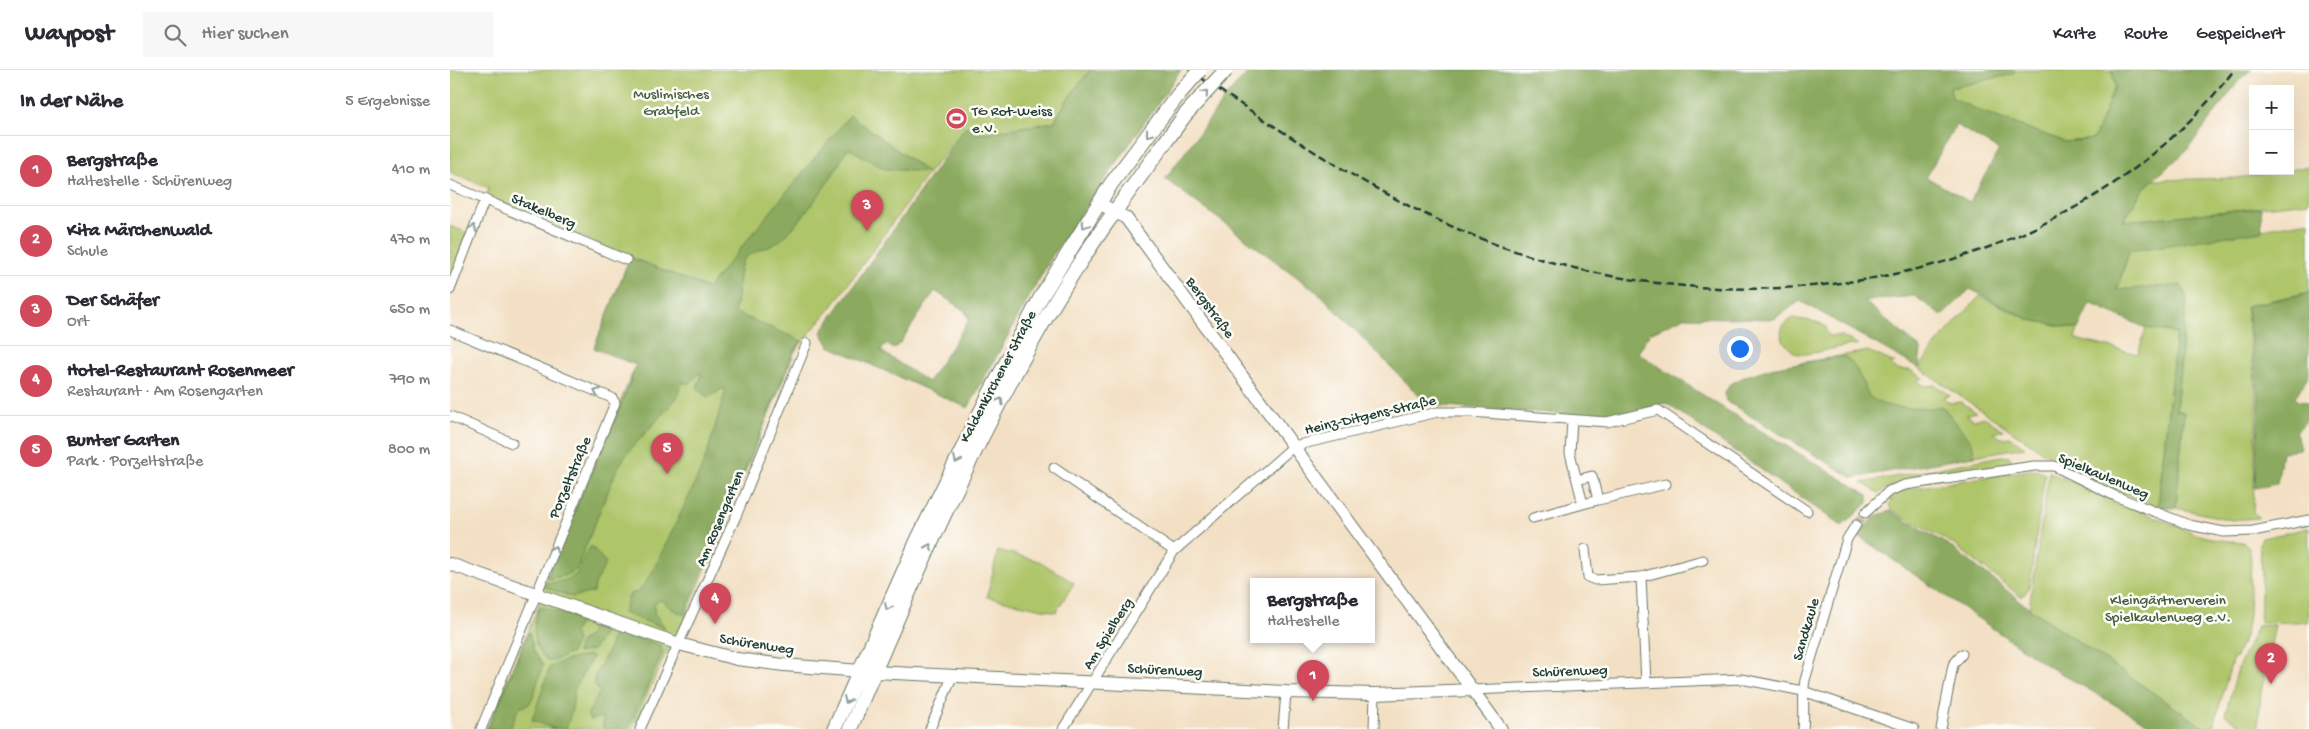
<!DOCTYPE html>
<html lang="de">
<head>
<meta charset="utf-8">
<style>
	:root { --surface:#fff; --page:#f7f7f7; --text:#2b2b33; --muted:#7c7c81; --line:#e1e1e2; --accent:#d1495b }
	body { margin:0; font-family:"Gochi Hand",sans-serif; background:var(--page); color:var(--text) }
	.controls { position:absolute; right:15px; top:15px; display:grid; overflow:hidden; border-radius:0px; box-shadow:0 5px 20px #0002 }
	.controls button { width:45px; height:45px; display:grid; place-items:center; padding:0; border:0; border-bottom:1px solid var(--line); background:var(--surface); color:var(--text); font:25px sans-serif }
	.you { position:absolute; left:1289px; top:278px; width:18px; height:18px; margin:-12px; border:4px solid #fff; border-radius:50%; background:#1a73e8; box-shadow:0 0 0 8px #1a73e833 }
	.badge { display:grid; place-items:center; width:32px; height:32px; border-radius:50%; background:var(--accent); color:#fff; font-size:16px; font-weight:700 }
	.pin { position:absolute; translate:-50% -41px; filter:drop-shadow(0 1px 2px #0008) }
	.pin::after { content:''; position:absolute; top:26px; width:18px; height:15px; background:inherit; clip-path:polygon(0 0,100% 0,50% 100%) }
	.popup { position:absolute; left:800px; top:508px; width:125px; height:65px; box-sizing:border-box; display:grid; place-content:center; border-radius:0px; background:var(--surface); filter:drop-shadow(0 1px 4px #0005); font-size:16px; white-space:nowrap; color:var(--muted) }
	.popup b { font-size:19px; color:var(--text) }
	.popup::after { content:''; position:absolute; left:50%; top:100%; margin-left:-10px; border:10px solid transparent; border-top-color:var(--surface) }
	.list { margin:0; padding:0; list-style:none }
	h2 { display:flex; justify-content:space-between; align-items:center; height:65px; margin:0; padding:0 20px; font-size:21px }
	h2 small { font-size:16px; font-weight:400; color:var(--muted) }
	.list li { display:grid; grid-template-columns:32px 1fr auto; gap:15px; align-items:center; box-sizing:border-box; height:70px; padding:0 20px; border-top:1px solid var(--line) }
	.list b { display:block; font-size:19px; white-space:nowrap }
	.list p { margin:0; font-size:16px; white-space:nowrap; color:var(--muted) }
	.list em { font-size:16px; font-style:normal; color:var(--muted) }
	.icon { flex:none; width:28px; height:28px; fill:none; stroke:currentColor; stroke-width:2; stroke-linecap:round; stroke-linejoin:round }
	.map { position:relative; flex:none; width:1859px; height:659px; overflow:hidden }
	header { display:flex; align-items:center; gap:30px; box-sizing:border-box; height:70px; padding:0 25px; background:var(--surface); border-bottom:1px solid var(--line) }
	header strong { font-size:24px }
	nav { display:flex; gap:28px; margin-inline-start:auto; font-size:18px }
	.search { width:350px; height:45px; background:var(--page); display:flex; align-items:center; gap:12px; box-sizing:border-box; padding:0 18px; border-radius:0px; color:var(--muted); font-size:19px }
	main { display:flex }
	aside { flex:1; background:var(--surface) }
	.map>svg:first-child { display:block }
</style>
</head>
<body>
<header>
<strong>Waypost</strong>
<div class="search"><svg class="icon" aria-label="search" viewBox="0 0 24 24"><circle cx="10" cy="10" r="6"/><path d="M15 15l6 6"/></svg>Hier suchen</div>
<nav><a>Karte</a><a>Route</a><a>Gespeichert</a></nav>
</header>
<main>
<aside>
<h2>In der Nähe<small>5 Ergebnisse</small></h2>
<ul class="list">
<li><span class="badge">1</span><div><b>Bergstraße</b><p>Haltestelle · Schürenweg</p></div><em>410 m</em></li>
<li><span class="badge">2</span><div><b>Kita Märchenwald</b><p>Schule</p></div><em>470 m</em></li>
<li><span class="badge">3</span><div><b>Der Schäfer</b><p>Ort</p></div><em>650 m</em></li>
<li><span class="badge">4</span><div><b>Hotel-Restaurant Rosenmeer</b><p>Restaurant · Am Rosengarten</p></div><em>790 m</em></li>
<li><span class="badge">5</span><div><b>Bunter Garten</b><p>Park · Porzeltstraße</p></div><em>800 m</em></li>
</ul>
</aside>
<div class="map">
<svg width="1859" height="659" viewBox="0 0 1859 659">
	<rect width="100%" height="100%" fill="#fdfcf7"/>
	<filter id="ink" filterUnits="userSpaceOnUse"><feTurbulence type="fractalNoise" baseFrequency=".02" numOctaves="2"/><feDisplacementMap in="SourceGraphic" scale="10" xChannelSelector="R" yChannelSelector="G"/><feConvolveMatrix kernelMatrix="1 2 1 2 8 2 1 2 1" color-interpolation-filters="sRGB"/></filter>
	<filter id="wash" filterUnits="userSpaceOnUse"><feTurbulence type="fractalNoise" baseFrequency=".0096" numOctaves="4" result="noise"/><feDisplacementMap in="SourceGraphic" scale="20" xChannelSelector="R" yChannelSelector="G"/><feGaussianBlur stdDeviation="1.12" result="paint"/><feColorMatrix in="noise" values="0 0 0 0 0 0 0 0 0 0 0 0 0 0 0 0 0 1.4 0 .05"/><feComposite in="paint" operator="in"/></filter>
	<g filter="url(#wash)">
		<rect width="100%" height="100%" fill="#f3e0c4"/>
		<path fill="#afc56a" stroke="#67814f" d="M0 0H640L619 27 604 52 527 64 516 57 479 102 381 238 345 281 231 559 216 583 182 659H36L89 535 93 513 186 295 144 278 180 187 36 126 39 118 0 102Z
			M1565 0H1662L1665 16 1644 69 1615 72 1530 41 1502 28 1500 18 1563 4Z
			M1859 97V132L1673 152 1693 119 1703 110 1787 108Z
			M1859 151V222L1796 236 1807 331 1803 442 1809 448 1782 450 1726 438 1734 342 1726 340 1737 228 1667 220 1679 181Z
			M0 156 18 163 0 208Z
			M1530 226 1580 250 1628 259 1625 269 1688 284 1696 258 1726 263 1708 437 1652 415 1600 387 1469 298 1491 268Z
			M1343 248C1355 251 1367 249 1377 258L1375 260 1379 266H1392L1408 275C1391 274 1358 288 1345 283 1335 275 1327 266 1334 254Z
			M1418 281 1445 293 1440 295 1448 300H1460L1473 308 1467 311 1475 316 1485 315 1500 325 1493 328 1500 333 1511 332 1526 342 1516 345 1524 350 1534 347 1553 360 1544 363 1551 368 1561 367 1575 377 1524 386 1522 372 1384 395 1299 345 1321 298Z
			M1551 386 1560 387 1562 392 1578 389 1580 391 1438 418 1429 423 1412 413Z
			M1580 400 1591 401 1595 404 1579 518 1573 526H1570L1502 473 1441 440 1439 434 1443 430 1433 429 1452 420Z
			M1599 402 1746 464 1769 470 1793 472 1799 478 1801 489 1799 544 1796 564 1786 587H1783L1763 659H1755L1579 538Z
			M1859 458V552L1810 553 1812 501 1809 474 1812 468Z
			M548 480 589 491 624 513 606 542 537 527Z
			M1825 555 1811 622 1808 659H1796L1775 645 1788 598 1807 556Z"/>
		<path fill="#8baa5e" stroke="#557449" fill-rule="evenodd" d="M640 0H731L602 186 518 338 379 276 371 262 516 56 527 64 604 52 619 27ZM485 221 515 241 519 250 478 312 431 281 436 274 444 279 450 273Z
			M800 0H1565L1563 4 1500 18 1502 28 1530 41 1615 72 1644 69 1665 16 1662 0H1801L1791 8 1737 80 1693 119 1673 151 1811 138 1812 161 1679 181 1667 220 1731 215 1737 228 1726 340 1734 342 1726 438 1708 437 1726 263 1696 258 1640 233 1628 259 1580 250 1520 219 1492 246 1465 226 1414 231 1471 279 1469 298 1350 231 1324 249 1234 247 1200 263 1188 283 1270 336 1418 425V433L1392 456 1216 333 1163 347 978 335 871 225 715 109 779 23ZM1506 55 1549 80 1520 132 1476 107Z
			M400 45 477 102 435 99 402 80 397 79C387 102 347 158 328 172 318 179 297 181 292 193 287 206 289 227 284 242L352 271 344 281 234 545 220 538 212 530 205 533 204 543 215 558 173 543 180 524 188 522 201 505 243 418 256 387 276 320 272 319 258 328 247 318 252 304H248L240 313H231L227 328 179 381 167 399 126 500 114 506 96 509 178 318 186 295 144 278 180 187 258 218Z
			M1859 223V306L1845 327 1847 331 1857 332C1859 346 1856 352 1846 362L1850 379 1832 382 1827 414 1805 418 1809 332 1797 236Z
			M1393 286C1408 294 1410 310 1418 324 1428 342 1476 338 1493 337L1522 372 1524 386 1403 408 1276 331 1275 323 1280 314 1296 306 1321 298Z
			M1440 441 1500 476 1579 538 1756 659H1707L1593 593 1407 465 1425 446Z
			M141 476 156 493 145 514 144 522 122 527 94 517 95 513C138 510 122 501 141 476Z
			M94 537 157 558 143 580 127 583 130 572 141 564 138 555 129 553 124 562 127 571 121 583 103 591H98C81 576 82 557 89 538Z
			M165 560 210 575 213 582 178 659H153V647L140 650 137 645 150 622 144 614 145 605 157 583Z
			M79 562 84 581 93 595 83 627 79 634 68 639 60 659H38Z
			M140 585 143 587 125 617 122 639 116 659H105L82 650 100 597 113 591Z"/>
	</g>
	<g filter="url(#ink)">
		<g fill="none" stroke-linecap="round" stroke-linejoin="round">
			<path stroke="#c9bfa7" stroke-width="9" stroke-dasharray="9 4.5" stroke-linecap="butt" d="M1406 455 1415 443"/>
			<defs>
				<path id="street" d="M0 115 176 190
					M0 220 35 129
					M0 260 162 328 165 333 31 659
					M0 346 62 373
					M1122 350 1120 383 1133 434 1148 430 1142 406 1127 410
					M604 398 724 481
					M1148 430 1216 414
					M1415 443 1439 421 1455 415 1584 396H1604L1665 426 1739 455 1774 462 1803 461 1859 450
					M1083 448 1133 434
					M1135 479 1138 507 1145 510 1191 507 1253 490
					M1191 507 1196 613
					M1022 620 1291 609 1353 621 1464 659
					M190 659 287 444 357 273
					M480 659 503 605
					M613 659 724 481 844 376 988 342H1020L1157 352 1208 340 1357 441
					M833 659 836 622
					M924 659 925 624
					M1353 659C1355 643 1352 625 1355 610L1397 469 1406 455
					M1491 659 1503 595 1512 584"/>
				<path id="secondary" d="M649 133 676 148 1051 659
					M0 494 229 574 287 589 334 595 424 602 836 622 925 624 1022 620"/>
				<path id="primary" d="M384 659 468 469 538 327 591 227 661 114 728 25
					M400 659C461 514 524 370 604 234 643 168 690 107 735 45"/>
			</defs>
			<use href="#street" stroke="#697666" stroke-width="11"/>
			<use href="#secondary" stroke="#697666" stroke-width="14"/>
			<use href="#primary" stroke="#697666" stroke-width="16"/>
			<use href="#street" stroke="#fff" stroke-width="9"/>
			<use href="#secondary" stroke="#fff" stroke-width="12"/>
			<use href="#primary" stroke="#fff" stroke-width="14"/>
			<path stroke="#1f3d34" stroke-width="2.5" stroke-dasharray="8 4" stroke-linecap="butt" d="M739 0C835 63 930 130 1037 171 1287 267 1615 222 1784 0"/>
			<defs>
				<path id="primary-bridge" d="M728 25 750 0
					M735 45 776 0"/>
			</defs>
			<use href="#primary-bridge" stroke="#697666" stroke-width="16" stroke-linecap="butt"/>
			<use href="#primary-bridge" stroke="#fff" stroke-width="14"/>
		</g>
		<defs><path id="oneway-chevron" d="M-2-3.5L2.5 0L-2 3.5" fill="none" stroke-width="1.6" stroke-linecap="round" stroke-linejoin="round" transform="scale(1.25)"/></defs>
		<g stroke="#8f9e9a">
			<use href="#oneway-chevron" transform="translate(755 23) rotate(-49)"/>
			<use href="#oneway-chevron" transform="translate(699 64) rotate(126)"/>
			<use href="#oneway-chevron" transform="translate(635 155) rotate(121)"/>
			<use href="#oneway-chevron" transform="translate(23 158) rotate(-69)"/>
			<use href="#oneway-chevron" transform="translate(147 322) rotate(-157)"/>
			<use href="#oneway-chevron" transform="translate(550 331) rotate(-61)"/>
			<use href="#oneway-chevron" transform="translate(507 390) rotate(116)"/>
			<use href="#oneway-chevron" transform="translate(479 477) rotate(-66)"/>
			<use href="#oneway-chevron" transform="translate(104 479) rotate(-67)"/>
			<use href="#oneway-chevron" transform="translate(438 537) rotate(114)"/>
			<use href="#oneway-chevron" transform="translate(397 630) rotate(114)"/>
		</g>
	</g>
	<defs>
		<symbol id="stadium-disc" viewBox="-11 -11 22 22"><circle r="9.5" fill="#d1495b" stroke="#fdfcf7"/><path d="M0-5a6.5 5 0 1 0 0 10a6.5 5 0 1 0 0-10ZM-3.5-1.8h7v3.6h-7Z" fill="#fff"/></symbol>
	</defs>
	<g fill-rule="evenodd">
		<use href="#stadium-disc" x="494" y="36" width="25" height="25"/>
	</g>
	<g text-anchor="middle" stroke-width="5" stroke-linejoin="round" paint-order="stroke">
		<g font-size="15" fill="#435f42" stroke="#fdfcf7">
			<text x="221" y="28">Muslimisches<tspan x="221" dy="17">Grabfeld</tspan></text>
			<text x="1718" y="534">Kleingärtnerverein<tspan x="1718" dy="17">Spielkaulenweg e.V.</tspan></text>
		</g>
		<g font-size="15" fill="#1f3d34" stroke="#fdfcf7" text-anchor="start">
			<text x="522" y="45">TG Rot-Weiss<tspan x="522" dy="17">e.V.</tspan></text>
		</g>
		<g font-size="15" fill="#1f3d34" stroke="#fdfcf7">
			<text transform="translate(94 140) rotate(23)" y="5">Stakelberg</text>
			<text transform="translate(761 237) rotate(54)" y="5">Bergstraße</text>
			<text transform="translate(547 306) rotate(-62)" y="5">Kaldenkirchener Straße</text>
			<text transform="translate(920 344) rotate(-13)" y="5">Heinz-Ditgens-Straße</text>
			<text transform="translate(1654 405) rotate(23)" y="5">Spielkaulenweg</text>
			<text transform="translate(119 407) rotate(-67)" y="5">Porzeltstraße</text>
			<text transform="translate(269 448) rotate(-67)" y="5">Am Rosengarten</text>
			<text transform="translate(1355 559) rotate(-74)" y="5">Sandkaule</text>
			<text transform="translate(657 563) rotate(-58)" y="5">Am Spielberg</text>
			<text transform="translate(307 573) rotate(9)" y="5">Schürenweg</text>
			<text transform="translate(715 599) rotate(3)" y="5">Schürenweg</text>
			<text transform="translate(1120 600) rotate(-2)" y="5">Schürenweg</text>
		</g>
	</g>
</svg>
<div class="controls">
<button>+</button>
<button>−</button>
</div>
<div class="you"></div>
<div class="pin badge" style="left:863px;top:631px">1</div>
<div class="popup"><b>Bergstraße</b>Haltestelle</div>
<div class="pin badge" style="left:1821px;top:614px">2</div>
<div class="pin badge" style="left:417px;top:161px">3</div>
<div class="pin badge" style="left:265px;top:554px">4</div>
<div class="pin badge" style="left:217px;top:404px">5</div>
</div>
</main>
</body>
</html>
